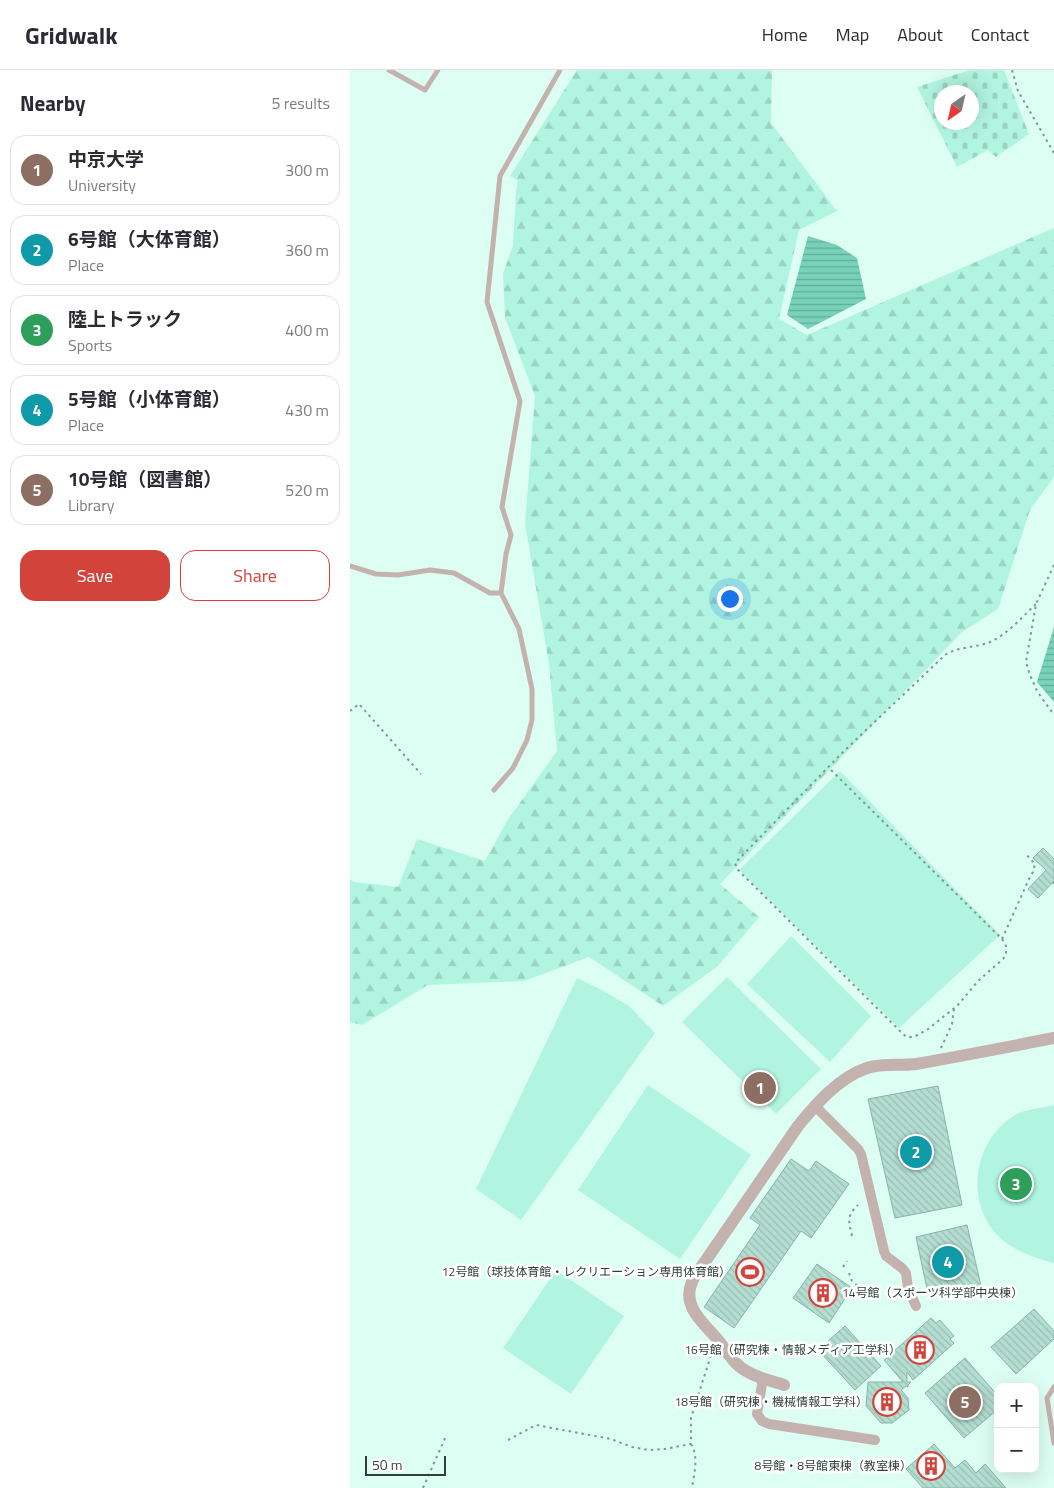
<!DOCTYPE html>
<html lang="en">
<head>
<meta charset="utf-8">
<style>
	:root { --surface:#fff; --page:#f7f7f7; --text:#2b2b33; --muted:#7c7c81; --line:#e1e1e2; --accent:#d2443b }
	body { margin:0; font-family:"Titillium Web","Noto Sans JP",sans-serif; background:var(--page); color:var(--text) }
	.controls { position:absolute; right:15px; bottom:15px; display:grid; overflow:hidden; border-radius:10px; box-shadow:0 5px 20px #0002 }
	.controls button { width:45px; height:45px; display:grid; place-items:center; padding:0; border:0; border-bottom:1px solid var(--line); background:var(--surface); color:var(--text); font:25px sans-serif }
	.compass { position:absolute; left:584px; top:15px; width:45px; height:45px; border-radius:50%; background:var(--surface); box-shadow:0 5px 20px #0002; rotate:214deg }
	.scale { position:absolute; left:15px; bottom:12px; width:81px; box-sizing:border-box; padding-left:5px; border:2px solid #2f403b; border-top:0; font-size:14px; line-height:18px; white-space:nowrap; color:#2f403b; -webkit-text-stroke:4px #fff; paint-order:stroke }
	.you { position:absolute; left:379px; top:528px; width:18px; height:18px; margin:-12px; border:4px solid #fff; border-radius:50%; background:#1a73e8; box-shadow:0 0 0 8px #1a73e833 }
	.badge { display:grid; place-items:center; width:32px; height:32px; border-radius:50%; background:var(--accent); color:#fff; font-size:16px; font-weight:700 }
	.pin { position:absolute; translate:-50% -50%; border:2px solid #fff; box-shadow:0 1px 5px #0006 }
	.list { margin:0; padding:0; list-style:none }
	h2 { display:flex; justify-content:space-between; align-items:center; height:65px; margin:0; padding:0 20px; font-size:21px }
	h2 small { font-size:16px; font-weight:400; color:var(--muted) }
	.list li { display:grid; grid-template-columns:32px 1fr auto; gap:15px; align-items:center; box-sizing:border-box; height:70px; margin:0 10px 10px; padding:0 10px; border:1px solid var(--line); border-radius:15px }
	.list b { display:block; font-size:19px; white-space:nowrap }
	.list p { margin:0; font-size:16px; white-space:nowrap; color:var(--muted) }
	.list em { font-size:16px; font-style:normal; color:var(--muted) }
	.actions { display:flex; gap:10px; padding:15px 20px }
	.actions a { flex:1; padding:11px 0; border:1px solid var(--accent); border-radius:15px; text-align:center; font-size:18px; color:var(--accent) }
	.actions .main { background:var(--accent); color:#fff }
	.map { position:relative; flex:none; width:704px; height:1418px; overflow:hidden }
	header { display:flex; align-items:center; gap:30px; box-sizing:border-box; height:70px; padding:0 25px; background:var(--surface); border-bottom:1px solid var(--line) }
	header strong { font-size:24px }
	nav { display:flex; gap:28px; margin-inline-start:auto; font-size:18px }
	main { display:flex }
	aside { flex:1; background:var(--surface) }
	.map>svg:first-child { display:block }
</style>
</head>
<body>
<header>
<strong>Gridwalk</strong>
<nav><a>Home</a><a>Map</a><a>About</a><a>Contact</a></nav>
</header>
<main>
<aside>
<h2>Nearby<small>5 results</small></h2>
<ul class="list">
<li><span class="badge" style="background:#8d6e63">1</span><div><b>中京大学</b><p>University</p></div><em>300 m</em></li>
<li><span class="badge" style="background:#0f9aa8">2</span><div><b>6号館（大体育館）</b><p>Place</p></div><em>360 m</em></li>
<li><span class="badge" style="background:#2e9e5b">3</span><div><b>陸上トラック</b><p>Sports</p></div><em>400 m</em></li>
<li><span class="badge" style="background:#0f9aa8">4</span><div><b>5号館（小体育館）</b><p>Place</p></div><em>430 m</em></li>
<li><span class="badge" style="background:#8d6e63">5</span><div><b>10号館（図書館）</b><p>Library</p></div><em>520 m</em></li>
</ul>
<div class="actions"><a class="main">Save</a><a>Share</a></div>
</aside>
<div class="map">
<svg width="704" height="1418" viewBox="0 0 704 1418">
	<defs>
		<pattern id="forest-firs" width="22" height="20" patternUnits="userSpaceOnUse" patternTransform="scale(1.25)"><rect width="22" height="20" fill="#b1f5e1"/><path d="M5 1l3.5 6h-7zM16 11l3.5 6h-7z" fill="#99d3c2"/></pattern>
		<pattern id="cemetery-stones" width="16" height="16" patternUnits="userSpaceOnUse" patternTransform="scale(1.25)"><rect width="16" height="16" fill="#b1f5e1"/><path d="M2 7V4a2 2 0 0 1 4 0v3zM10 15v-3a2 2 0 0 1 4 0v3z" fill="#99d3c2"/></pattern>
		<pattern id="water-rules" width="6" height="5" patternUnits="userSpaceOnUse" patternTransform="scale(1.25)"><rect width="6" height="5" fill="#78d2ba"/><path d="M0 2.5h6" fill="none" stroke="#63ac98"/></pattern>
		<pattern id="building-back-hatch" width="6" height="6" patternUnits="userSpaceOnUse" patternTransform="scale(1.25)"><rect width="6" height="6" fill="#b3ded1"/><path d="M-1 5l2 2M0 0l6 6M5-1l2 2" fill="none" stroke="#9ac0b4"/></pattern>
	</defs>
	<rect width="100%" height="100%" fill="#dcfef3"/>
	<path fill="#b1f5e1" d="M490 701 650 865 549 958 389 800Z
		M441 866 521 946 480 992 397 914Z
		M377 907 471 999 426 1044 332 952Z
		M227 908 250 919 279 936 305 963 171 1150 126 1119Z
		M298 1015 401 1085 330 1189 228 1120Z
		M704 1035V1193C684 1188 661 1180 646 1164 614 1128 625 1067 667 1044 677 1039 692 1038 704 1035Z
		M206 1200 274 1246 221 1324 153 1278Z"/>
	<path fill="url(#forest-firs)" d="M227 0H422L421 53 487 141 449 160 429 249 457 265 704 158V407L680 440 648 539 612 562 370 814 409 847 368 896 313 936 239 887 174 911 78 915 12 955 0 952V809L4 812 48 817 67 769 135 791 157 751 207 681 199 594 175 454 185 326 155 248 153 204 163 175 166 122 168 110 160 106Z"/>
	<path fill="url(#cemetery-stones)" fill-rule="evenodd" d="M620 0H654L679 64 646 87 638 80 607 97 567 17ZM592 22H622V52H592Z"/>
	<path fill="url(#water-rules)" d="M458 166 487 175 507 188 516 229 458 259 437 245Z
		M704 557V632L687 612Z"/>
	<path fill="url(#building-back-hatch)" stroke="#8ab3a7" d="M693 778 704 789V811L688 828 678 819 696 800 683 788Z
		M588 1016 612 1135 545 1148 518 1029Z
		M441 1089 459 1101 466 1091 499 1114 461 1168 451 1161 384 1258 354 1237 410 1155 400 1148Z
		M617 1155 631 1216 579 1228 566 1167Z
		M467 1194 502 1218 479 1253 443 1228Z
		M684 1239 704 1261V1269L666 1304 641 1277Z
		M581 1248 586 1253 590 1250 604 1266 600 1269 604 1273 563 1310 557 1302V1312H561L558 1315V1317L556 1316 551 1320 558 1328 559 1340 542 1353H531L516 1336 518 1312H553L534 1290Z
		M495 1256 531 1296 505 1320 468 1280Z
		M615 1288 648 1326V1339L614 1368 575 1323Z
		M584 1374 605 1398 615 1390 626 1403 635 1394 656 1418H573L556 1399Z"/>
	<g fill="none" stroke-linecap="round" stroke-linejoin="round">
		<path stroke="#809992" stroke-width="2" stroke-dasharray="2.5 4" stroke-linecap="butt" d="M662 0 668 21 704 83
			M704 495 686 534 676 592 680 605 687 621 704 645
			M0 641 9 634 71 704
			M481 700 652 869 656 876V884L653 889 628 911 607 936 578 959 568 965 562 967H557L553 964 387 799 385 793 493 682 595 585C609 576 626 578 640 572 658 564 672 547 686 534
			M703 812 704 814
			M652 869 679 809 683 802 685 794 675 783
			M591 978 602 954 604 938
			M502 1166C499 1152 496 1146 508 1135
			M493 1197 497 1191
			M499 1203 502 1211 510 1218 514 1225
			M158 1370 186 1355 261 1369 282 1377 299 1380 315 1379 341 1374V1348L362 1282
			M341 1374C349 1386 344 1405 342 1418
			M73 1418 96 1366"/>
		<path stroke="#c4b2af" stroke-width="5" d="M39 0 75 20 88 0
			M0 496 26 504 48 505 80 500 104 503 140 523H151L169 559 182 619V650L177 670 163 698 144 720
			M151 523 156 484 161 465 152 437 170 331 137 232 150 106 210 0
			M704 1317 697 1328 704 1373"/>
		<path stroke="#c4b2af" stroke-width="10" d="M465 1036 508 1079 511 1084 534 1181 536 1186 552 1198 556 1203 558 1218 566 1236
			M413 1308 407 1344 412 1351 419 1354 525 1370"/>
		<path stroke="#c4b2af" stroke-width="12" d="M434 1315C422 1311 408 1308 398 1302 384 1295 378 1283 369 1271 355 1254 331 1237 342 1212 344 1207 348 1201 352 1196L448 1056C466 1034 488 1008 517 998 532 993 550 996 566 994 612 986 658 977 704 968"/>
	</g>
	<defs>
		<symbol id="stadium-ring" viewBox="-11 -11 22 22"><circle r="9.5" fill="#fff" stroke="#d2443b" stroke-width="1.5"/><path d="M0-5a6.5 5 0 1 0 0 10a6.5 5 0 1 0 0-10ZM-3.5-1.8h7v3.6h-7Z" fill="#d2443b"/></symbol>
		<symbol id="building-ring" viewBox="-11 -11 22 22"><circle r="9.5" fill="#fff" stroke="#d2443b" stroke-width="1.5"/><path d="M-4-6H4V6H1V3H-1V6H-4ZM-2.5-4.3h1.7v1.8h-1.7ZM.8-4.3h1.7v1.8H.8ZM-2.5-1h1.7V.8h-1.7ZM.8-1h1.7V.8H.8Z" fill="#d2443b"/></symbol>
	</defs>
	<g fill-rule="evenodd">
		<use href="#stadium-ring" x="384" y="1186" width="32" height="32"/>
		<use href="#building-ring" x="457" y="1207" width="32" height="32"/>
		<use href="#building-ring" x="554" y="1264" width="32" height="32"/>
		<use href="#building-ring" x="521" y="1316" width="32" height="32"/>
		<use href="#building-ring" x="565" y="1380" width="32" height="32"/>
	</g>
	<g text-anchor="middle" stroke-width="5" stroke-linejoin="round" paint-order="stroke">
		<g font-size="12" fill="#2f403b" stroke="#fff" text-anchor="end">
			<text x="381" y="1206">12号館（球技体育館・レクリエーション専用体育館）</text>
			<text x="492" y="1227" text-anchor="start">14号館（スポーツ科学部中央棟）</text>
			<text x="551" y="1284">16号館（研究棟・情報メディア工学科）</text>
			<text x="518" y="1336">18号館（研究棟・機械情報工学科）</text>
			<text x="562" y="1400">8号館・8号館東棟（教室棟）</text>
		</g>
	</g>
</svg>
<div class="controls">
<button>+</button>
<button>−</button>
</div>
<svg class="compass" viewBox="-18 -18 36 36"><path d="M0-13l5 13h-10z" fill="#e53935"/><path d="M0 13l5-13h-10z" fill="#7c7c81"/></svg>
<div class="scale">50 m</div>
<div class="you"></div>
<div class="pin badge" style="left:410px;top:1018px;background:#8d6e63">1</div>
<div class="pin badge" style="left:566px;top:1082px;background:#0f9aa8">2</div>
<div class="pin badge" style="left:666px;top:1114px;background:#2e9e5b">3</div>
<div class="pin badge" style="left:598px;top:1192px;background:#0f9aa8">4</div>
<div class="pin badge" style="left:615px;top:1332px;background:#8d6e63">5</div>
</div>
</main>
</body>
</html>
